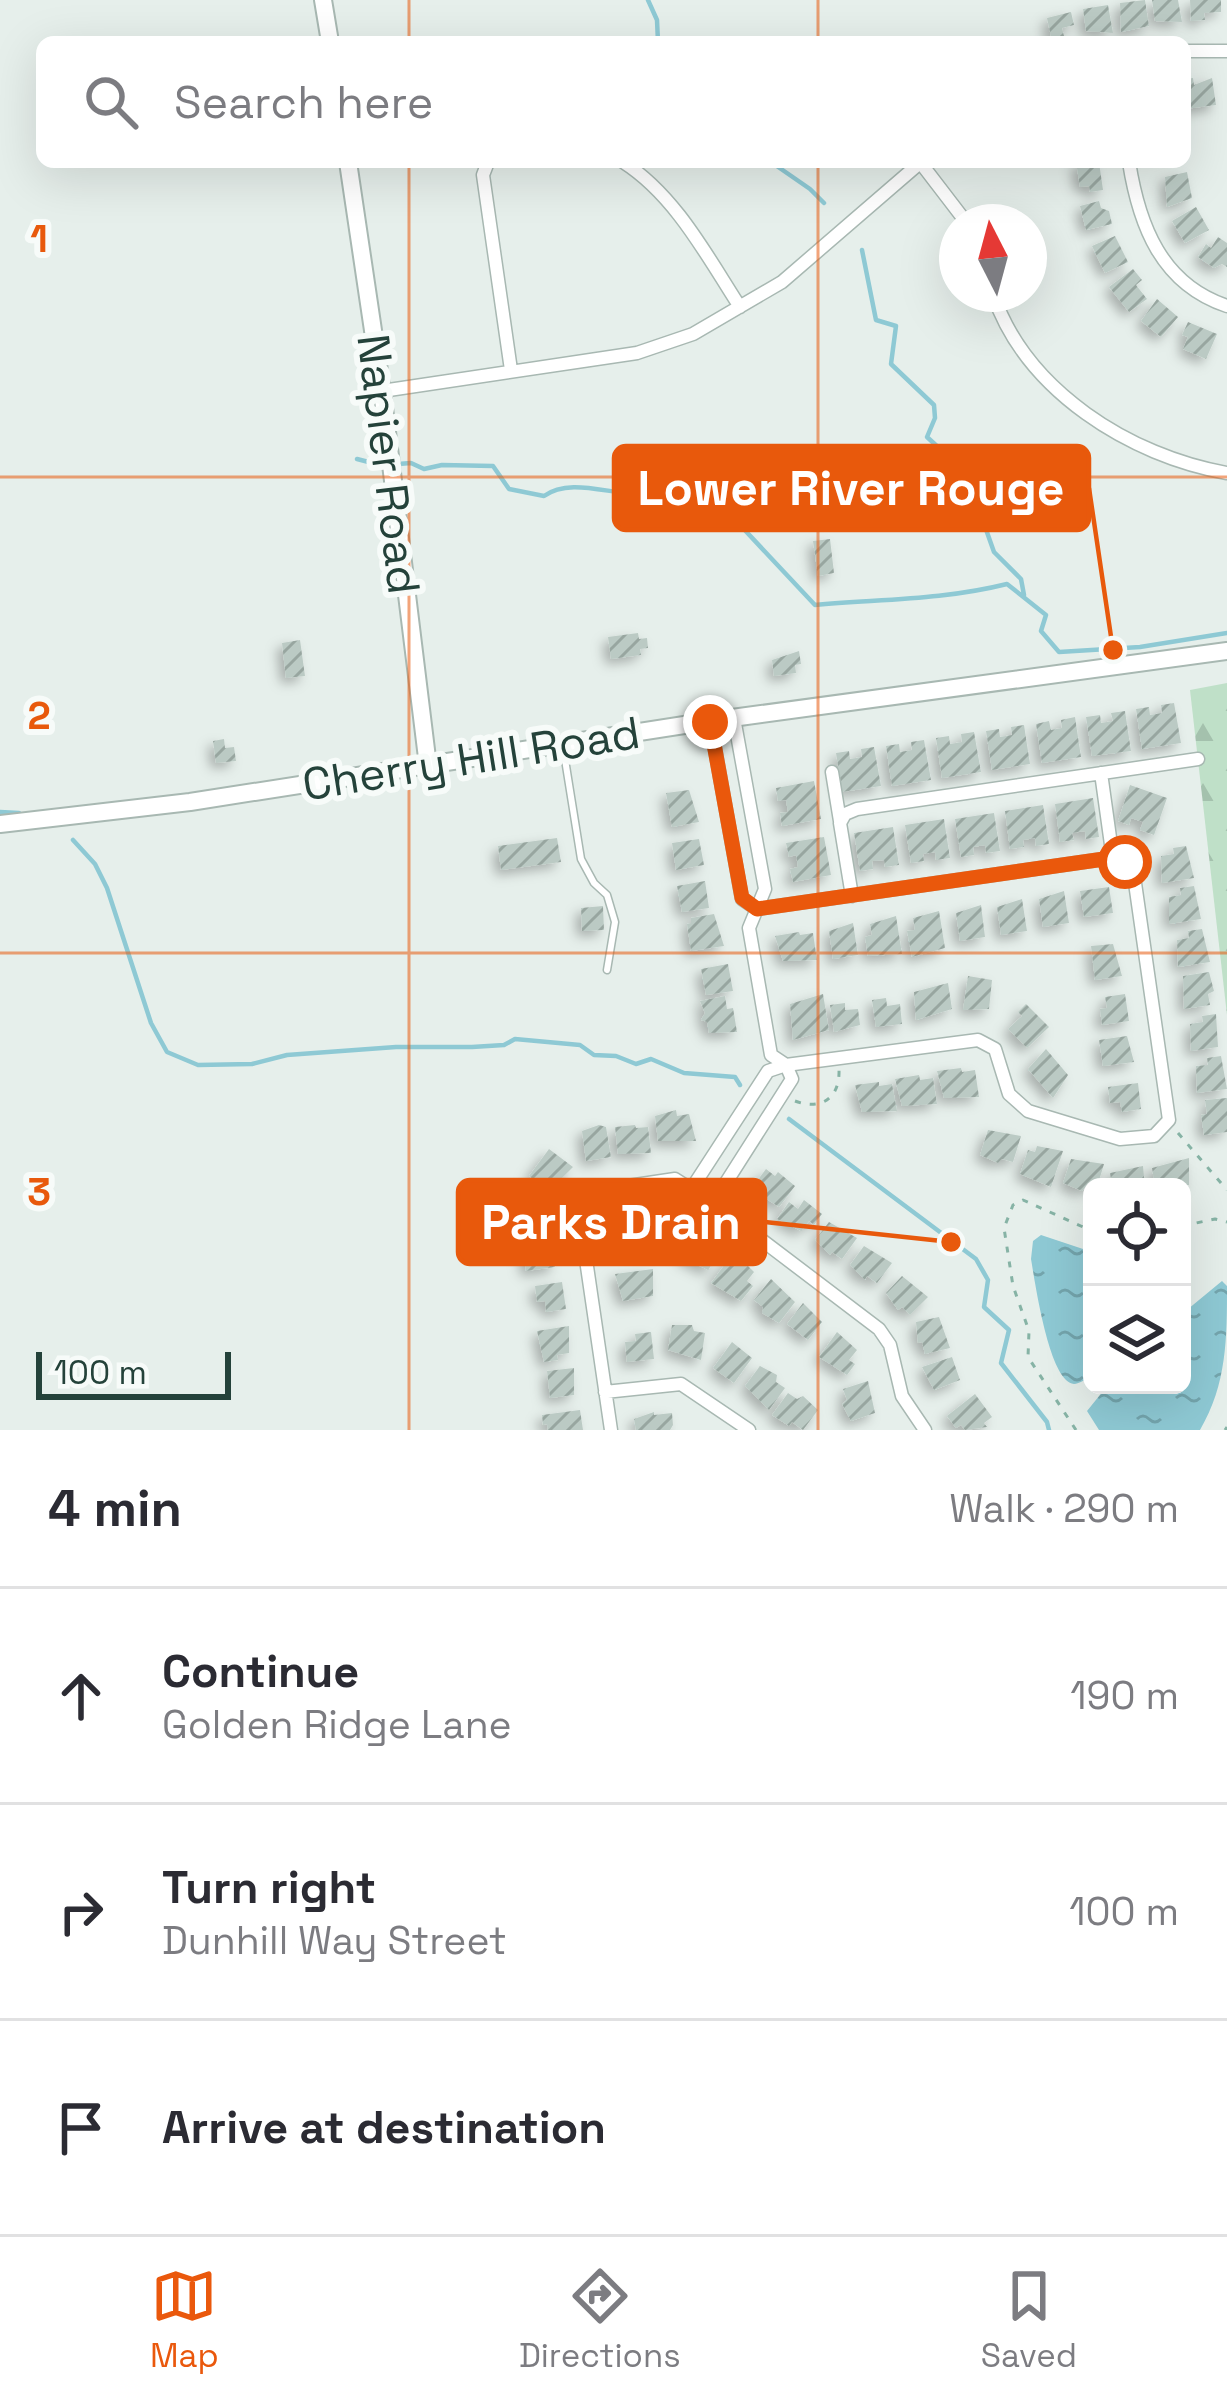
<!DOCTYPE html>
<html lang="en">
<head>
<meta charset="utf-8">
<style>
	:root { --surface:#fff; --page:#f2f2f3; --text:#2b2b33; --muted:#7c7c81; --line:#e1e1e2; --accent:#ea580c }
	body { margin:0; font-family:"Space Grotesk",sans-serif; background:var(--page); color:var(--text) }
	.controls { position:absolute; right:36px; bottom:36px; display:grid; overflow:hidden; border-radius:18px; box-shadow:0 12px 48px #0002 }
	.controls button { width:108px; height:108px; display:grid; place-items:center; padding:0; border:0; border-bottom:3px solid var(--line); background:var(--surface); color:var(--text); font:60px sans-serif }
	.compass { position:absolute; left:939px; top:204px; width:108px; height:108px; border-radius:50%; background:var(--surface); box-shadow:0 12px 48px #0002; rotate:354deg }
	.scale { position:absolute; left:36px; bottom:30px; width:195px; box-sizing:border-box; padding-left:12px; border:6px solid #24423a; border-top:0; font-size:33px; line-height:42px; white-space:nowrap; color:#24423a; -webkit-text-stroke:9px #f7fbf9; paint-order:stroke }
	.stop { position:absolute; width:36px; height:36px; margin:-27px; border:9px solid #ea580c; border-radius:50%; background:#fff }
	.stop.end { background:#ea580c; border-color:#fff; box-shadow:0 3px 12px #0008 }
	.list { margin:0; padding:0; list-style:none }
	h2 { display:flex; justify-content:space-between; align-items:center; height:156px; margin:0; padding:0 48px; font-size:51px }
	h2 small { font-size:39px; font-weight:400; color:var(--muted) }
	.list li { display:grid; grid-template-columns:78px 1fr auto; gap:36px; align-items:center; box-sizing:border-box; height:216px; padding:0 48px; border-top:3px solid var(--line) }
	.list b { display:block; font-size:45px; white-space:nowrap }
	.list p { margin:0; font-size:39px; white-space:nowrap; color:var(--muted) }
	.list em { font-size:39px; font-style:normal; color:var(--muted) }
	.icon { flex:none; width:66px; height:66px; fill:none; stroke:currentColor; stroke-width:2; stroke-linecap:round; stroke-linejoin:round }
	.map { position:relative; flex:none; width:1227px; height:1430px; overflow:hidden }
	.search { position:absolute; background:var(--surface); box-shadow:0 12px 48px #0002; left:36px; right:36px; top:36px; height:132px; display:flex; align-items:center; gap:30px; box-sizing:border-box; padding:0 42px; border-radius:18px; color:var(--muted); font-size:45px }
	.sheet { height:804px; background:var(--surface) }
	nav { display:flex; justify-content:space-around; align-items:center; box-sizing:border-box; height:168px; border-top:3px solid var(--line); background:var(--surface); font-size:33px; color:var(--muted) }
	nav a { display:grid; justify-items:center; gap:6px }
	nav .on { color:var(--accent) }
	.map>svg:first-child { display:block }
</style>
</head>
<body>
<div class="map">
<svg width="1227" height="1430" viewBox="0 0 1227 1430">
	<defs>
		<pattern id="forest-firs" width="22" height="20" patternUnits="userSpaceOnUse" patternTransform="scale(3)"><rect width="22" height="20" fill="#bfe0c8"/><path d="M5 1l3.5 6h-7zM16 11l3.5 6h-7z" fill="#a4c1ad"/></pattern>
		<pattern id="water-ripples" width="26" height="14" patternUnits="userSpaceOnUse" patternTransform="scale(3)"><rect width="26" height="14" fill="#8ec9d4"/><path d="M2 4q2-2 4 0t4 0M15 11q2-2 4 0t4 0" fill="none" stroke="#74a5ad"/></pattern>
		<pattern id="building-hatch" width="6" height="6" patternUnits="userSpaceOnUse" patternTransform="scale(3)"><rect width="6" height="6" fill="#bbcac4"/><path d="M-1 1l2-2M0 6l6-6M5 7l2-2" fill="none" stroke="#98a6a0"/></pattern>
		<filter id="shadow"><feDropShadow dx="-5.5" dy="5.5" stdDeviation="6" flood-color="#0004"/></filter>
	</defs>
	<rect width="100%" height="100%" fill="#e6efeb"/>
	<path fill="url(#forest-firs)" d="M1227 683V1015L1190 690Z"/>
	<path fill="url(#water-ripples)" d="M1041 1235 1092 1252V1376C1088 1378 1079 1384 1074 1384 1049 1382 1035 1282 1031 1259L1033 1241Z
		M1222 1281 1227 1286C1227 1338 1227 1384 1200 1430H1099L1087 1411 1108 1385H1182V1314Z"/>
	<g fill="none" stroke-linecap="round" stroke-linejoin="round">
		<path stroke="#8ec9d4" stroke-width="4.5" d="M648 0 657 20 658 42
			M771 162 810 189 824 203
			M862 250 876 320 896 326 891 364 934 405 935 418 927 437 939 448 964 496 983 521 994 552 1021 579 1024 595
			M357 459 380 465
			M398 464 411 463 424 469 442 465 493 466 509 489 544 496C573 475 618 499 652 493 662 491 670 484 680 483L690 495 740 525 815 605C882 599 943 600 1007 584L1046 615 1041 631 1059 652 1140 647 1227 633
			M0 812 19 813
			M73 840 95 864 107 888 151 1023 167 1052 198 1065 252 1064 287 1055 396 1047H472L504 1045 515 1039 580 1045 594 1055 616 1056 636 1064 651 1059 684 1073 735 1077 740 1085
			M789 1119 976 1259 988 1280 984 1307 1009 1330 1001 1363 1047 1422 1049 1430"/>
	</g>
	<path fill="url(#building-hatch)" filter="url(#shadow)" d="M1145 0 1149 26 1121 32 1120 3Z
		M1152 0H1178L1182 22 1155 21Z
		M1190 0H1221V12L1204 13 1205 20 1191 21Z
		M1108 5 1113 33 1086 31 1083 9Z
		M1071 12 1074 25 1062 28 1065 40 1052 42 1047 18Z
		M1193 78 1194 85 1212 78 1216 105 1185 109V79Z
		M1076 162H1099L1103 190 1090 192 1089 186 1080 187Z
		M1187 172 1192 198 1167 207 1165 177Z
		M1099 201 1101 208 1109 211 1112 224 1086 230 1080 206Z
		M1196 207 1209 230 1185 243 1172 221Z
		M1115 236 1128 262 1105 273 1092 246Z
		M1218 237 1227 243V267L1222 264 1214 268 1198 257 1206 244 1211 248Z
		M1133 269 1142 280 1136 285 1147 299 1129 312 1109 287Z
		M1157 299 1178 317 1161 337 1141 321Z
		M1188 322 1217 334 1206 359 1183 349 1188 337 1182 335Z
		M830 539 834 573 818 576 813 541Z
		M638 633 639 639 647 638 648 648 640 649 641 655 611 659 608 637Z
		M300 640 305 676 286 678 282 643Z
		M799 651 801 664 795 665 796 673 774 676 772 660Z
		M1174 703 1181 743 1142 749 1136 709 1149 707 1150 715 1162 713 1161 705Z
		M1125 711 1131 751 1092 756 1086 717 1100 715 1101 723 1113 721 1111 713Z
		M1075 717 1081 757 1042 763 1036 724 1049 721 1051 730 1062 728 1061 720Z
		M1024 725 1030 764 992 770 986 731 999 729 1000 737 1012 735 1011 727Z
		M974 732 981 772 942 778 936 738 949 736 950 744 962 742 961 734Z
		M224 739 225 748 234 747 236 761 216 763 213 741Z
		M924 740 931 780 892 786 886 746 899 744 900 752 912 750 911 742Z
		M874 747 881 786 842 792 836 753 849 751 850 759 862 757 861 749Z
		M814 781 821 819 782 826 780 813 788 812 786 800 778 801 776 788Z
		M1130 785 1167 798 1154 835 1140 830 1143 822 1131 818 1129 825 1118 821Z
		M689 790 699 822 672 827 666 793Z
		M1093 798 1099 837 1086 839 1085 831 1072 833 1074 840 1060 842 1055 804Z
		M1043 805 1049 844 1036 846 1035 838 1023 840 1024 847 1010 849 1005 811Z
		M994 813 1000 851 986 853 985 845 973 847 974 855 961 857 955 819Z
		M944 819 950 858 936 860 935 852 923 854 924 861 911 863 905 825Z
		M893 827 899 865 885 867 884 860 872 861 873 869 860 871 854 833Z
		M824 837 831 875 793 882 790 869 798 867 796 855 789 857 786 843Z
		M557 838 561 862 501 870 498 846Z
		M699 839 704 865 676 870 672 843Z
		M1186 846 1194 878 1162 883 1161 856 1174 854 1173 848Z
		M705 881 709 908 682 912 677 886Z
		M1194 886 1201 919 1169 924V897L1181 895 1180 888Z
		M1109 887 1113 913 1084 917 1080 891Z
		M1064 891 1069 923 1043 927 1039 899Z
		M1022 899 1027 931 1001 935 997 907Z
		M981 905 985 937 960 941 956 913Z
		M603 906 604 930 582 931 581 908Z
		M939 911 945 948 912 957 907 931 915 930 913 918Z
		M714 914 724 946 691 951 687 924 691 923V918Z
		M896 916 902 954 868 956 865 937 872 935 870 924Z
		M853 923 858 955 833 959 829 931Z
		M1202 929 1210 962 1178 967 1177 940 1189 938 1188 931Z
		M799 932 800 935 813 933 817 960 783 961 775 936Z
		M1113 944 1122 976 1095 980 1091 946Z
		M728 964 733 991 706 995 701 969Z
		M1209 972 1214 991 1208 994 1210 1005 1184 1009 1183 976Z
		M968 976 992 980 989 1009 963 1010Z
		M948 983 952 1009 916 1020 914 992Z
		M823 994 829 1030 793 1040 790 1004Z
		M1125 994 1129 1021 1102 1025 1100 1009 1107 1008 1105 997Z
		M725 996 727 1009 733 1008 737 1032 709 1033 707 1022 701 1020 705 1013 700 1001Z
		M886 998 887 1006 900 1004 902 1024 876 1027 872 1000Z
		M845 1003V1010L858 1009 860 1025 834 1032 830 1005Z
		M1026 1004 1049 1027 1027 1048 1008 1029 1022 1016 1018 1012Z
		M1216 1014 1218 1047 1191 1051 1190 1024 1203 1022 1202 1016Z
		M1127 1036 1134 1062 1103 1066 1099 1040Z
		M1046 1049 1068 1075 1053 1098 1028 1069Z
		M1221 1056 1227 1089 1197 1093 1196 1066 1208 1065 1207 1058Z
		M961 1068 962 1072 975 1070 979 1097 944 1098 937 1071Z
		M919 1075 920 1080 933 1078 937 1104 902 1106 895 1079Z
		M879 1082V1086L892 1084 897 1111 862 1112 855 1085Z
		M1138 1083 1141 1109 1122 1112 1120 1102 1110 1103 1108 1087Z
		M1227 1098V1132L1204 1135 1201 1115 1207 1114 1205 1100Z
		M676 1110 677 1116 689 1114 696 1141H658L655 1116Z
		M599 1125 606 1127 611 1157 586 1161 582 1131Z
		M635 1125 636 1128 648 1127 651 1153 618 1154 615 1127Z
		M988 1130 1021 1136 1013 1162 1002 1159 998 1163 980 1155Z
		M1037 1146 1063 1151 1051 1187 1020 1174 1028 1150 1035 1152Z
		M549 1149 573 1167 549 1191 529 1176Z
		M1189 1158V1185L1155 1187 1152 1168Z
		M1071 1159 1104 1164 1097 1187H1085L1082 1191 1063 1183Z
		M1143 1166 1145 1187H1112L1110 1173Z
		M766 1169 775 1176 778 1172 795 1186 779 1207 751 1189Z
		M804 1200 822 1214 814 1225 809 1221 801 1231 777 1219 789 1202 798 1209Z
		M829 1222 857 1238 842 1259 832 1252 830 1255 815 1240Z
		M699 1228 720 1243 711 1256 715 1260 708 1270 681 1257Z
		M554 1241 555 1267 526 1271 523 1245Z
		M864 1246 892 1263 877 1283 867 1276 865 1280 850 1265Z
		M734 1252 754 1272 747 1281 753 1286 741 1301 711 1283Z
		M653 1269V1296L623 1301 615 1274Z
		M902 1276 928 1297 910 1315 902 1307 898 1310 886 1293Z
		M771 1279 795 1302 779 1323 762 1313 763 1307 754 1300Z
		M562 1282 566 1309 546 1312 545 1301 537 1302 535 1286Z
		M803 1303 822 1322 808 1340 787 1324Z
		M939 1317 950 1348 925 1354 922 1342 918 1343 916 1322Z
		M672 1325H692L694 1331 705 1333 701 1360 668 1350Z
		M569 1326V1353L557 1355 558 1360 544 1362 537 1331Z
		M651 1332 654 1359 627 1362 625 1342 636 1341 635 1334Z
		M837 1332 857 1350 849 1360 855 1364 847 1375 819 1357Z
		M732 1342 752 1358 734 1383 713 1368Z
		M952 1357 960 1380 934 1390 922 1367Z
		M760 1366 777 1375 776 1382 785 1388 769 1410 745 1386Z
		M574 1368V1395L550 1398 547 1371Z
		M868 1381 875 1413 851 1421 842 1404 847 1400 843 1389Z
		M788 1393 797 1399 803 1396 818 1410 803 1430 792 1422 789 1426 772 1415Z
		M975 1394 992 1417 984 1423 987 1427 965 1430 961 1425 956 1428 947 1416Z
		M580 1410 583 1430H548L547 1424 543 1425 542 1415Z
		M654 1412V1415L672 1413 673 1425 670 1430H636L634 1419Z"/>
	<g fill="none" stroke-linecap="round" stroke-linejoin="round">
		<defs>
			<path id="service" d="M563 747 581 859 594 883 607 895 615 922 607 970"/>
			<path id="minor" d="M1185 51H1227
				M488 162 483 175 511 370
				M623 162C675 195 707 256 740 307
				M920 162 966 222
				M1129 162C1139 225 1161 284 1227 306
				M993 294C1026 391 1130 456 1227 473
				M382 391 637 353 693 334 782 282 921 162
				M710 721 742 899 757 909
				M832 772 840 821
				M1101 773 1113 859
				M852 896 840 823 845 814 857 809 1198 759
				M692 1188 768 1071 786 1065 978 1040 995 1049 1009 1094 1028 1111 1120 1139 1154 1136 1169 1120 1134 876 1125 862 1104 859 757 909
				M713 1203 792 1079 786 1065 771 1055 749 928 765 889 734 718
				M605 1392 681 1384 749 1430
				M611 1430 579 1212 584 1199 595 1191 675 1179 713 1203 879 1329 890 1345 902 1396 925 1430"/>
			<path id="tertiary" d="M323 0 330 42
				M348 162 382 391 428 766
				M0 824 190 802 710 721 1227 651"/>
		</defs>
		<use href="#service" stroke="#a8b8b2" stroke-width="9"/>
		<use href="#minor" stroke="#a8b8b2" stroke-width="15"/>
		<use href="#tertiary" stroke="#a8b8b2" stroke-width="20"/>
		<path stroke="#86b3a5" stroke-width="3" stroke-dasharray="6 9" stroke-linecap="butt" d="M795 1101C821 1111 840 1098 839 1070
			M1178 1133 1227 1190
			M1182 1226 1215 1219 1227 1222
			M1076 1430 1028 1357 1029 1331 1013 1286 1004 1228 1013 1205 1023 1200 1092 1231
			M1225 1430 1227 1427"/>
		<use href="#service" stroke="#fff" stroke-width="6"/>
		<use href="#minor" stroke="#fff" stroke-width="12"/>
		<use href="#tertiary" stroke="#fff" stroke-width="16"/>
	</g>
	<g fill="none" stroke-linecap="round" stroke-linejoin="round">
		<path stroke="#ea580c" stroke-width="15" d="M710 722 742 898 757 909 1104 859 1125 862"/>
	</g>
	<path fill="none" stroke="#e8590c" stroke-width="3" stroke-opacity="0.55" d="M409 0V42M818 0V42M409 162V1430M818 162V1430M0 477H1227M0 953H1227"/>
	<g text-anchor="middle" stroke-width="12" stroke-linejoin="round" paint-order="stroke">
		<g font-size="45" fill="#24423a" stroke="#f7fbf9">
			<text transform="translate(389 464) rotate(83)" y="16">Napier Road</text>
			<text transform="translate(471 758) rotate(-9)" y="16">Cherry Hill Road</text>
		</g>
	</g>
	<g font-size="39" text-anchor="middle" font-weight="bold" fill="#e8590c" stroke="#f7fbf9" stroke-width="12" stroke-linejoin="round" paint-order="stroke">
		<text x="39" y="252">1</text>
		<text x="39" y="729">2</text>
		<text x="39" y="1205">3</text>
	</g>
	<path fill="none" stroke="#e8590c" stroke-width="4.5" d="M1113 650L1089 488M951 1242L765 1222"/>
	<g fill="#e8590c" stroke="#f7fbf9" stroke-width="4.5">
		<circle cx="1113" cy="650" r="12"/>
		<circle cx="951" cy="1242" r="12"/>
	</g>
	<g fill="#e8590c" stroke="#e8590c" stroke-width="4.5">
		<rect x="614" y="446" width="475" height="84" rx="12"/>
		<rect x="458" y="1180" width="307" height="84" rx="12"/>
	</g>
	<g font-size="48" text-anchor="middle" font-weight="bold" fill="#fff">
		<text x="851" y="505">Lower River Rouge</text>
		<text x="611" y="1239">Parks Drain</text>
	</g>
</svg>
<div class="controls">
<button><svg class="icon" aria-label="locate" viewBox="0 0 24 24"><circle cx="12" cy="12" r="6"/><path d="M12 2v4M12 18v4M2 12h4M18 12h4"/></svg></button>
<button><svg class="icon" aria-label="layers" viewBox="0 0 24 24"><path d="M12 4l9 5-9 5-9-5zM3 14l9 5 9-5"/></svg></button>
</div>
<svg class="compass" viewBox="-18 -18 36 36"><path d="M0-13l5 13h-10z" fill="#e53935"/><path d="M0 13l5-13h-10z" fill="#7c7c81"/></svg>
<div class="scale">100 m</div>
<div class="stop" style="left:1125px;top:862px"></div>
<div class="stop end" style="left:710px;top:722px"></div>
<div class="search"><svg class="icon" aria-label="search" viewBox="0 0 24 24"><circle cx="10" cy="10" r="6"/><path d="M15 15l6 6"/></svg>Search here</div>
</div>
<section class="sheet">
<h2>4 min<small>Walk · 290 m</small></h2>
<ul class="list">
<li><svg class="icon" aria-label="ahead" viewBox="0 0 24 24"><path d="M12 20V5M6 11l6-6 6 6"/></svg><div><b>Continue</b><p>Golden Ridge Lane</p></div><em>190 m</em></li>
<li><svg class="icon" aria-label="right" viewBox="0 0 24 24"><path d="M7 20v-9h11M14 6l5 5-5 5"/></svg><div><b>Turn right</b><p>Dunhill Way Street</p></div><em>100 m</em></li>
<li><svg class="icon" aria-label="arrive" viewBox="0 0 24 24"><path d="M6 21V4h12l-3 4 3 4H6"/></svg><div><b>Arrive at destination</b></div></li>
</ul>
</section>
<nav>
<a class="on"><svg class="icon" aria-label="map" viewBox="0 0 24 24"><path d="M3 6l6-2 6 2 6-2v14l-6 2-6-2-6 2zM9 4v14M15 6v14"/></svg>Map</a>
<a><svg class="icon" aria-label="directions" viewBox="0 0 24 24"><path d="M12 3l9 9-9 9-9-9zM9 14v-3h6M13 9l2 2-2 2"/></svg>Directions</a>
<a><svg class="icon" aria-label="saved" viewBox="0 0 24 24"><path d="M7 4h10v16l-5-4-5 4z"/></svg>Saved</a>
</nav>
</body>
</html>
